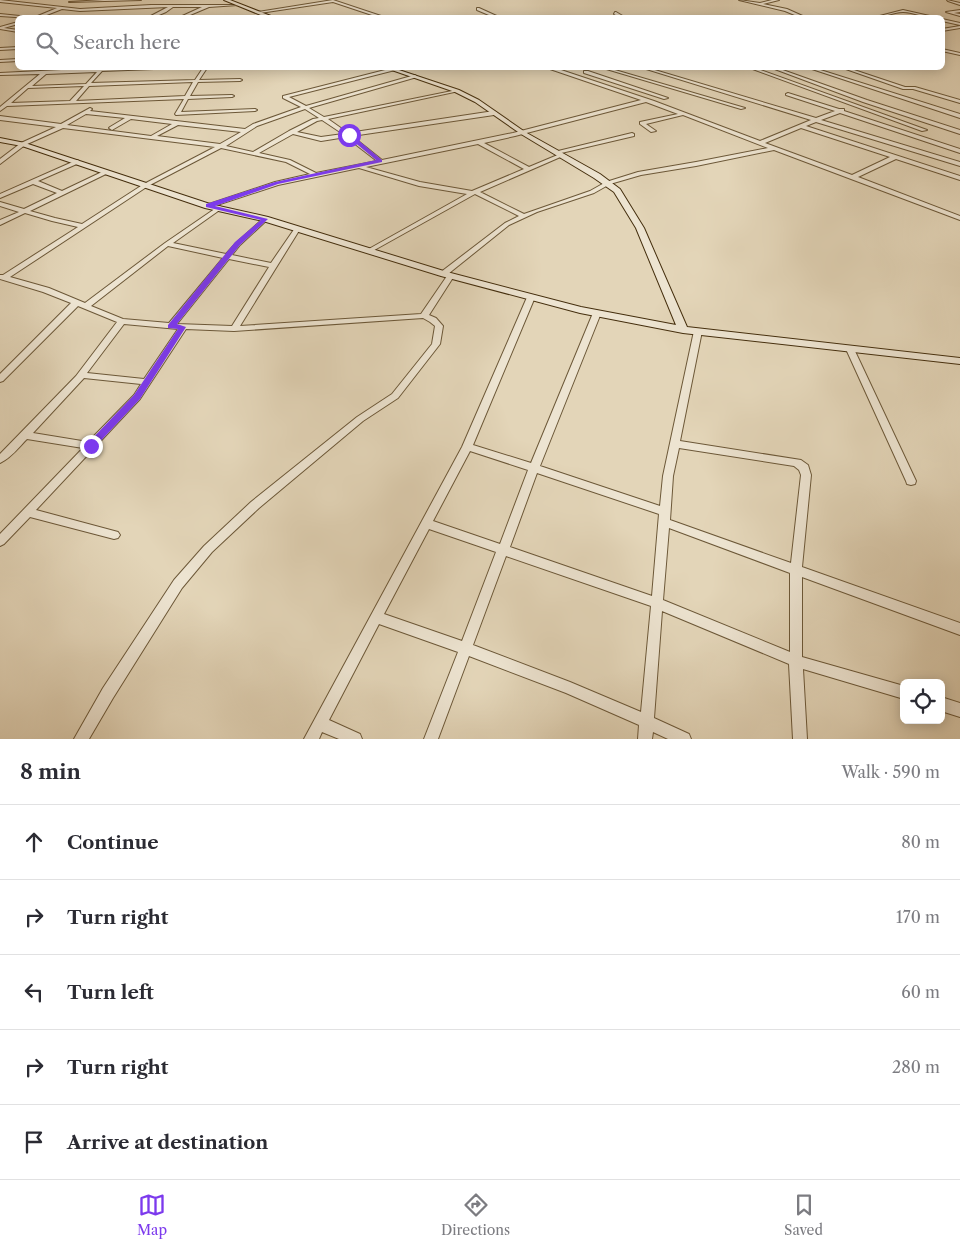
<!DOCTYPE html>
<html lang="en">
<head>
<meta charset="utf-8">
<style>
	:root { --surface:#fff; --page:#f7f7f7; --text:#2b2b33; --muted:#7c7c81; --line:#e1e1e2; --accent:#7c3aed }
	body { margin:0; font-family:"Libre Caslon Text",serif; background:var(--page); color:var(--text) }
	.controls { position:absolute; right:15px; bottom:15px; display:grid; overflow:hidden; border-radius:8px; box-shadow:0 2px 12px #0003 }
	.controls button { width:45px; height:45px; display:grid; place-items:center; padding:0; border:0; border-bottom:1px solid var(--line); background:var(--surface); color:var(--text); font:25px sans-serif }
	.stop { position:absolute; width:15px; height:15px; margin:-11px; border:4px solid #7c3aed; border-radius:50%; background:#fff }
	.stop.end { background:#7c3aed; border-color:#fff; box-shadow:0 1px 5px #0008 }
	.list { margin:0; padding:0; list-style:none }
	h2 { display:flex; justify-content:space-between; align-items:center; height:65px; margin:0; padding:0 20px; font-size:21px }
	h2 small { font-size:16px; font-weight:400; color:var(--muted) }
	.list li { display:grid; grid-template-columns:32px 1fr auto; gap:15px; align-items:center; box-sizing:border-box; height:75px; padding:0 20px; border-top:1px solid var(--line) }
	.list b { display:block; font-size:19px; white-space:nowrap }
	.list em { font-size:16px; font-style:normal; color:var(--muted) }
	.icon { flex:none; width:28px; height:28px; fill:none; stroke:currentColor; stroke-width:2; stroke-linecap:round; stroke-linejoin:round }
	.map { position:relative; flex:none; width:960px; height:739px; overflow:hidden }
	.search { position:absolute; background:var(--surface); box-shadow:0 2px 12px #0003; left:15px; right:15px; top:15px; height:55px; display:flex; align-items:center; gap:12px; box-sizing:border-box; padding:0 18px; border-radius:8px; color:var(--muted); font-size:19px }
	.sheet { height:440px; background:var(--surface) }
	nav { display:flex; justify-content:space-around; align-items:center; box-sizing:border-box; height:70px; border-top:1px solid var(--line); background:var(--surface); font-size:14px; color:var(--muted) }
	nav a { display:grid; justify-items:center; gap:2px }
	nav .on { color:var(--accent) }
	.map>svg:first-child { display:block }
</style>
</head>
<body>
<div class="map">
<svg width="960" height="739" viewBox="0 0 960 739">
	<rect width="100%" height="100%" fill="#e3d5b8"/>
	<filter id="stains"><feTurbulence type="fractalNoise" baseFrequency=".004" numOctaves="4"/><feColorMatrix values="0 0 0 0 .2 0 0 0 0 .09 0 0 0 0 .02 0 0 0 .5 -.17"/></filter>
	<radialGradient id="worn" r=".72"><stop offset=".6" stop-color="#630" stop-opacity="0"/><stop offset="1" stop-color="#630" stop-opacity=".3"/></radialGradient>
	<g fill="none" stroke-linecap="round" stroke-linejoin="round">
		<defs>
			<path id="street" d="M0 0 80 9 151 5H238L209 7 183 18H178L202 7H173L166 12 152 18H147L168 7 80 11 62 9 39 18H33L57 8 0 2Z
				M104 0H141L69 2Z
				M333 0 387 18H381L333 2 260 13 258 12Z
				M739 0 760 3 772 0H779L763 4 787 9 807 18H802L785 11Z
				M947 0 960 3V5L948 1Z
				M477 8H479L501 18H496L477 10Z
				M903 10 934 17 935 18C924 18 914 12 903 12 893 12 882 18 872 18Z
				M960 10V12L954 13 960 14V16L946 12Z
				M615 12H616L626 18H621L614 14Z
				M0 14 30 17 31 18 0 16Z
				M942 19 960 23V25L942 21Z
				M18 22V24L4 28 18 30V32L0 29V27Z
				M960 26V28L942 31V29Z
				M18 47V49L0 50V48Z
				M942 49 960 53V55L942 51Z
				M18 59V61L0 62V60Z
				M102 68H156L154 69 102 71 91 83 195 80 203 68H207L199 80 240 79 242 80 240 81 198 82 190 96 232 95 234 96 232 97 188 99 181 112 255 109 257 110 255 111 176 115 175 114 184 99 7 106 0 111V107L40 74 0 75V73ZM97 72 86 84 32 86 46 74ZM193 82 185 96 76 101 89 86ZM84 86 70 101 11 103 28 88Z
				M393 68 395 70 289 97 306 106 415 75 417 77 309 108 324 117 457 90 459 91 328 119 348 133 494 111 497 113 494 115 352 136 382 160 513 133 641 100 550 69V68H555L654 101 760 141 811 120 643 68H648L816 118 835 111 786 95V94L788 93 839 109H844V111L960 149V153L840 113 821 120 960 162V166L816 122 806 126 960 176V180L896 159 858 177 960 216V220L774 150 696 166 641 175 610 184 594 193 537 212 509 225 448 274H453L454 276 429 315 436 318 443 326 440 344 398 398 363 421 259 508 212 552 182 588 113 698 89 739H74L103 688 174 580 204 546 251 502 357 417 392 394 432 344 435 326 430 322 423 318 234 331 186 329 140 399 36 510 118 532 120 535 118 538 114 539 30 517 4 544 0 546V534L83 448 27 439C19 447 11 458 0 463V454L76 376 117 322 78 306 3 381 0 382V374L71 303 43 292 0 279V275H3L78 227 52 221 25 213 0 225V220L19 212 0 206V202L24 209 57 193 33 184 0 198V194L77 160 79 161V163L38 181 62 191 104 171H108V173L30 211 55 218 82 224 144 184 215 147 63 128 25 145 0 164V159L21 143 56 127 0 120V116L61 124 90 108 92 109 90 111 245 129 253 124 301 107 283 98V96ZM646 102 678 114 640 122V124L651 132 656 131 646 124 683 115 768 148 696 162 638 172 606 182 590 191 524 214 480 192 565 155 560 154 529 167 484 143 515 136ZM305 109 319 118 313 119 289 131 253 152 226 146 257 126ZM86 114 125 118 110 127 109 128 112 130 131 119 172 124 151 136 67 125ZM322 120 343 134 321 137 297 132 317 121ZM178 125 241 132 220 144 157 136ZM801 128 890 157 852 175 765 143ZM293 134 321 141 346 137 377 161 316 173 290 160 259 153ZM478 144 524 169 472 191 420 182 366 167ZM221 148 286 162 310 174 275 182 206 205 205 206 208 208 278 185 359 168 419 186 467 194 367 250V252L369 253 475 194 519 216 505 223 441 272V276H447L421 314 240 326 300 229 299 228H295L271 263 232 255 240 245 267 220V218L265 217 236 243 226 254 173 243 221 209V207L219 206 165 243 85 303 49 288 10 277 148 186ZM168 246 223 258 169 323 123 319 91 306ZM229 259 269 267 232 326 177 324ZM124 324 178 329 144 379 87 373ZM84 378 141 384 134 395 88 442 33 433Z
				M603 68H608L745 108 741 109Z
				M750 68H755L927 130 922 131Z
				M772 68H777L867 100 960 130V134L863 102Z
				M809 68H814L960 114V118Z
				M843 68H848L905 87H915L960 100V103L913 89H903Z
				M584 71H588L668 98 664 99 584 73Z
				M632 133 634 134V136L557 154 554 152Z
				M528 295H531L535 297 473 445 531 463 593 313 597 311H600L601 313 540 466 660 506 663 476 694 331 695 329H701L702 331 680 441 801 460 808 465 811 475 802 567 960 623V635L802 577V657L904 686V699L803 669 807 739H793L789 664 662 611 654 718 689 734 691 739H668L653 732 652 739H638L639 725 566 693 469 656 438 739H424L458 652 379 624 329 720 360 734 362 739H339L322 732 319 739H304L462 447ZM679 448 794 466 799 470 801 475 791 563 670 520 673 476ZM470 451 528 470 500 544 433 521ZM537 473 659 514 652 596 510 547ZM669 528 790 573V652L663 600ZM429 529 496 552 462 641 384 614ZM506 556 651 606 641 712 570 682 473 645Z
				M850 346 854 349 916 481 915 484 911 485 907 484 906 481 846 349Z
				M941 697 960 703V717L941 711Z"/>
			<path id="secondary" d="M224 0H230L276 18H268Z
				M386 68H393L459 90 479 100 525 132 600 174 620 189 644 228 687 327 960 358V364L683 333 580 313 441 276 263 221 205 208 22 146 0 142V138L25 143 210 204 268 217 447 272 581 307 676 325 636 228 614 192 594 178 521 134 475 102 455 92Z"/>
		</defs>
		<use href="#street" stroke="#6c5838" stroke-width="2"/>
		<use href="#secondary" stroke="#442e0d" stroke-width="2"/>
		<use href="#street" fill="#ede4d1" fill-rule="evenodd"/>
		<use href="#secondary" fill="#ede4d1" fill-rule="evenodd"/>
	</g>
	<path fill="#7c3aed" d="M347 134H351L382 160V162L278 184 215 206 268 219 240 245 177 324 186 327 140 399 94 448H88V443L134 395 178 329 168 328V325L235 242 261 220 206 207V204L275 182 376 160 347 136Z"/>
	<rect width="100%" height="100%" filter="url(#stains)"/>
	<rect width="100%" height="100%" fill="url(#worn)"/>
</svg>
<div class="controls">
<button><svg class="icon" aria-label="locate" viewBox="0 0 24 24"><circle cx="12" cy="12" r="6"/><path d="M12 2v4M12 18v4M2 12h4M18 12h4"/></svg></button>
</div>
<div class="stop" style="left:349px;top:135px"></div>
<div class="stop end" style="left:91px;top:446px"></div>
<div class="search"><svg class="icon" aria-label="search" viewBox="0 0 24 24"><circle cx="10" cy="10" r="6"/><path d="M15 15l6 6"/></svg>Search here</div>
</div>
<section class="sheet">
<h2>8 min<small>Walk · 590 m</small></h2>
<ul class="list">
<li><svg class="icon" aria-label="ahead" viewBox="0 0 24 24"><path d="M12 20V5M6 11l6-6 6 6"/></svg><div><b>Continue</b></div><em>80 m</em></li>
<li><svg class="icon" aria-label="right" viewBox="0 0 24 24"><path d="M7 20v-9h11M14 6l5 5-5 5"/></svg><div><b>Turn right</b></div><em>170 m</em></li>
<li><svg class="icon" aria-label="left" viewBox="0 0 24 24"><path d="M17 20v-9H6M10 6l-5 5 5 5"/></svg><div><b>Turn left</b></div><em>60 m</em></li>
<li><svg class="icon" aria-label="right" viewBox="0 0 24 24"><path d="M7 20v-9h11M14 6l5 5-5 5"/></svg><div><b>Turn right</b></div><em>280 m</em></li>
<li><svg class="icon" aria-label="arrive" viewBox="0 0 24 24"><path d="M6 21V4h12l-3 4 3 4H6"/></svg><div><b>Arrive at destination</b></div></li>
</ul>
</section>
<nav>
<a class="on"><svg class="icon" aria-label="map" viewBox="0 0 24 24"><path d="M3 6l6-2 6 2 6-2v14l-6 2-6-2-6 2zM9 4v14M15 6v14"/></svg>Map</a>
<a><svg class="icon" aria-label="directions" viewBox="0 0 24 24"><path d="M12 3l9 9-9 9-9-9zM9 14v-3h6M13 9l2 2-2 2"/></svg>Directions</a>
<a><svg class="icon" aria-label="saved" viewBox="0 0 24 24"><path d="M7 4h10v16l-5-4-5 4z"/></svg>Saved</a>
</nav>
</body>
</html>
